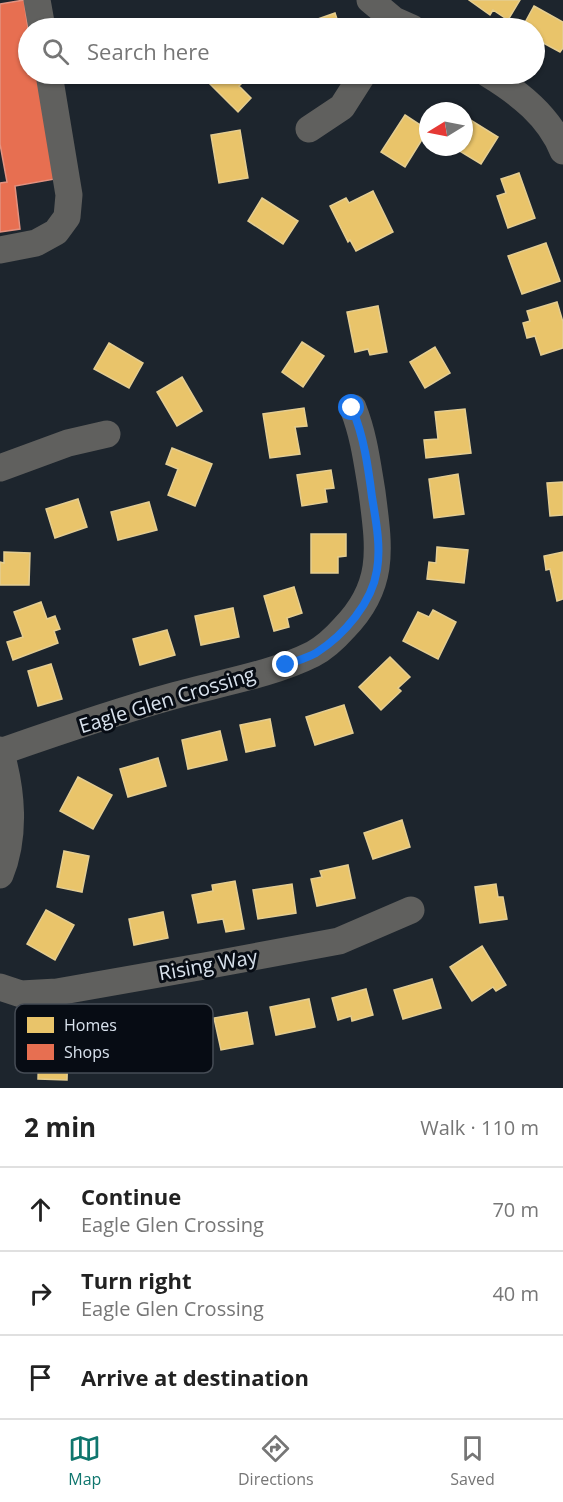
<!DOCTYPE html>
<html lang="en">
<head>
<meta charset="utf-8">
<style>
	:root { --surface:#fff; --page:#f6f6f6; --text:#222; --muted:#767676; --line:#e0e0e0; --accent:#0f766e }
	body { margin:0; font-family:"Open Sans",sans-serif; background:var(--page); color:var(--text) }
	.compass { position:absolute; left:419px; top:102px; width:54px; height:54px; border-radius:50%; background:var(--surface); box-shadow:0 2px 4px #0004; rotate:260deg }
	.stop { position:absolute; width:18px; height:18px; margin:-14px; border:4px solid #1a73e8; border-radius:50%; background:#fff }
	.stop.end { background:#1a73e8; border-color:#fff; box-shadow:0 2px 6px #0008 }
	.list { margin:0; padding:0; list-style:none }
	h2 { display:flex; justify-content:space-between; align-items:center; height:78px; margin:0; padding:0 24px; font-size:26px }
	h2 small { font-size:20px; font-weight:400; color:var(--muted) }
	.list li { display:grid; grid-template-columns:39px 1fr auto; gap:18px; align-items:center; box-sizing:border-box; height:84px; padding:0 24px; border-top:2px solid var(--line) }
	.list b { display:block; font-size:22px; white-space:nowrap }
	.list p { margin:0; font-size:20px; white-space:nowrap; color:var(--muted) }
	.list em { font-size:20px; font-style:normal; color:var(--muted) }
	.icon { flex:none; width:33px; height:33px; fill:none; stroke:currentColor; stroke-width:2; stroke-linecap:round; stroke-linejoin:round }
	.map { position:relative; flex:none; width:563px; height:1088px; overflow:hidden }
	.search { position:absolute; background:var(--surface); box-shadow:0 2px 4px #0004; left:18px; right:18px; top:18px; height:66px; display:flex; align-items:center; gap:15px; box-sizing:border-box; padding:0 21px; border-radius:33px; color:var(--muted); font-size:22px }
	.sheet { height:330px; background:var(--surface) }
	nav { display:flex; justify-content:space-around; align-items:center; box-sizing:border-box; height:84px; border-top:2px solid var(--line); background:var(--surface); font-size:16px; color:var(--muted) }
	nav a { display:grid; justify-items:center; gap:3px }
	nav .on { color:var(--accent) }
	.map>svg:first-child { display:block }
</style>
</head>
<body>
<div class="map">
<svg width="563" height="1088" viewBox="0 0 563 1088">
	<rect width="100%" height="100%" fill="#1d252d"/>
	<path fill="#e9c46a" stroke="#e4cd91" stroke-width="1.5" d="M469 0H520L508 20 493 10 490 15Z
		M534 6 563 22V48L560 52 534 38V28H522Z
		M335 13 340 28H299L298 26Z
		M208 74H251L239 86 251 98 238 112 204 78Z
		M405 115 428 130 405 167 381 152Z
		M464 116 498 137 481 164 453 147H464Z
		M240 130 248 178 219 183 211 135Z
		M519 173 535 218 508 228 497 196 506 193 501 179Z
		M373 191 393 232 356 251 350 240 348 242 330 206 346 198 349 203Z
		M262 198 298 221 283 244 248 221Z
		M546 243 560 281 522 294 508 256Z
		M557 302 563 322V348L541 355 535 336 527 338 523 323 530 321 527 311Z
		M378 306 387 352 370 355 368 349 355 352 347 312Z
		M302 342 324 356 303 387 282 372Z
		M109 343 143 363 129 388 94 369Z
		M435 347 450 373 425 388 410 362Z
		M182 377 202 411 177 426 157 392Z
		M304 408 307 426 295 427 300 454 270 458 263 414Z
		M465 409 471 453 426 458 424 440 438 439 435 412Z
		M172 448 212 464 195 506 168 495 178 469 166 464Z
		M331 470 334 488 325 489 327 502 302 506 297 475Z
		M458 474 464 514 434 518 429 479Z
		M563 482V515L550 516 547 483Z
		M78 499 87 527 55 538 46 509Z
		M149 502 157 530 118 540 111 512Z
		M311 534H346V556L338 557V573H311Z
		M437 547 468 550 464 583 427 579 429 562 436 563Z
		M4 552 30 553 29 585H0V562L4 563Z
		M563 552V599L557 601 550 569 546 570 544 556Z
		M294 587 302 613 287 618 289 627 274 631 264 596Z
		M41 602 47 619 55 616 60 629 54 631 58 643 13 660 7 642 23 637 14 612Z
		M233 608 239 637 201 645 195 616Z
		M433 610 456 622 438 659 403 641 418 612 429 617Z
		M167 630 175 655 140 665 133 639Z
		M390 657 410 677 398 688 401 691 381 710 359 687Z
		M51 664 62 699 38 706 28 671Z
		M344 705 353 733 315 745 306 717Z
		M270 719 275 746 246 752 240 725Z
		M220 731 227 760 188 769 182 740Z
		M158 758 166 786 128 797 120 769Z
		M78 777 112 795 93 829 60 811Z
		M402 820 410 847 373 859 364 833Z
		M64 851 89 856 82 892 57 887Z
		M348 865 355 898 317 906 311 879 322 877 320 871Z
		M235 881 244 929 226 932 223 919 198 923 192 895 213 891 212 885Z
		M292 884 296 913 258 919 253 890Z
		M496 884 498 897H503L507 919 480 923 475 887Z
		M46 910 74 925 55 960 27 944Z
		M163 912 168 938 134 945 129 919Z
		M482 946 506 985 496 991 493 987 472 1001 450 967Z
		M432 979 441 1008 403 1019 394 990Z
		M366 989 373 1015 352 1021 351 1016 338 1020 332 998Z
		M309 999 315 1027 276 1035 270 1007Z
		M247 1012 253 1044 221 1050 214 1018Z
		M39 1041 68 1042 67 1080 38 1079Z"/>
	<path fill="#e76f51" stroke="#e39280" stroke-width="1.5" d="M24 0 28 28V74H37L55 179 15 186 20 229 0 232V183L7 182 0 144V4Z"/>
	<g fill="none" stroke-linecap="round" stroke-linejoin="round">
		<path stroke="#60605e" stroke-width="27" d="M37 0 42 28
			M370 0 394 20 412 28
			M488 74C519 93 549 116 563 151
			M309 129 342 107 363 74
			M0 250 36 243 56 232 67 217 69 195 49 74
			M0 468 68 443 107 434
			M0 750C12 790 16 836 0 875
			M0 752C57 732 115 712 173 696 219 683 271 675 313 654 324 648 336 637 344 628 386 585 379 547 372 492 367 462 364 436 353 408
			M0 987 21 994 57 992 210 965 339 941 411 910"/>
	</g>
	<g fill="none" stroke-linecap="round" stroke-linejoin="round">
		<path stroke="#1a73e8" stroke-width="8" d="M286 665C296 661 307 658 316 653 344 635 372 603 377 570 381 546 376 521 372 497 368 466 364 437 352 408"/>
	</g>
	<g text-anchor="middle" stroke-width="6" stroke-linejoin="round" paint-order="stroke">
		<g font-size="20" fill="#d9e2ed" stroke="#070c14">
			<text transform="translate(167 700) rotate(-17)" y="7">Eagle Glen Crossing</text>
			<text transform="translate(208 965) rotate(-10)" y="7">Rising Way</text>
		</g>
	</g>
	<rect x="15" y="1004" width="198" height="69" rx="9" fill="#070c14" stroke="#464c55" stroke-width="1.5"/>
	<rect x="27" y="1017" width="27" height="16" fill="#e9c46a"/>
	<rect x="27" y="1044" width="27" height="16" fill="#e76f51"/>
	<g font-size="16" fill="#d9e2ed">
		<text x="64" y="1031">Homes</text>
		<text x="64" y="1058">Shops</text>
	</g>
</svg>
<svg class="compass" viewBox="-18 -18 36 36"><path d="M0-13l5 13h-10z" fill="#e53935"/><path d="M0 13l5-13h-10z" fill="#767676"/></svg>
<div class="stop" style="left:352px;top:408px"></div>
<div class="stop end" style="left:286px;top:665px"></div>
<div class="search"><svg class="icon" aria-label="search" viewBox="0 0 24 24"><circle cx="10" cy="10" r="6"/><path d="M15 15l6 6"/></svg>Search here</div>
</div>
<section class="sheet">
<h2>2 min<small>Walk · 110 m</small></h2>
<ul class="list">
<li><svg class="icon" aria-label="ahead" viewBox="0 0 24 24"><path d="M12 20V5M6 11l6-6 6 6"/></svg><div><b>Continue</b><p>Eagle Glen Crossing</p></div><em>70 m</em></li>
<li><svg class="icon" aria-label="right" viewBox="0 0 24 24"><path d="M7 20v-9h11M14 6l5 5-5 5"/></svg><div><b>Turn right</b><p>Eagle Glen Crossing</p></div><em>40 m</em></li>
<li><svg class="icon" aria-label="arrive" viewBox="0 0 24 24"><path d="M6 21V4h12l-3 4 3 4H6"/></svg><div><b>Arrive at destination</b></div></li>
</ul>
</section>
<nav>
<a class="on"><svg class="icon" aria-label="map" viewBox="0 0 24 24"><path d="M3 6l6-2 6 2 6-2v14l-6 2-6-2-6 2zM9 4v14M15 6v14"/></svg>Map</a>
<a><svg class="icon" aria-label="directions" viewBox="0 0 24 24"><path d="M12 3l9 9-9 9-9-9zM9 14v-3h6M13 9l2 2-2 2"/></svg>Directions</a>
<a><svg class="icon" aria-label="saved" viewBox="0 0 24 24"><path d="M7 4h10v16l-5-4-5 4z"/></svg>Saved</a>
</nav>
</body>
</html>
